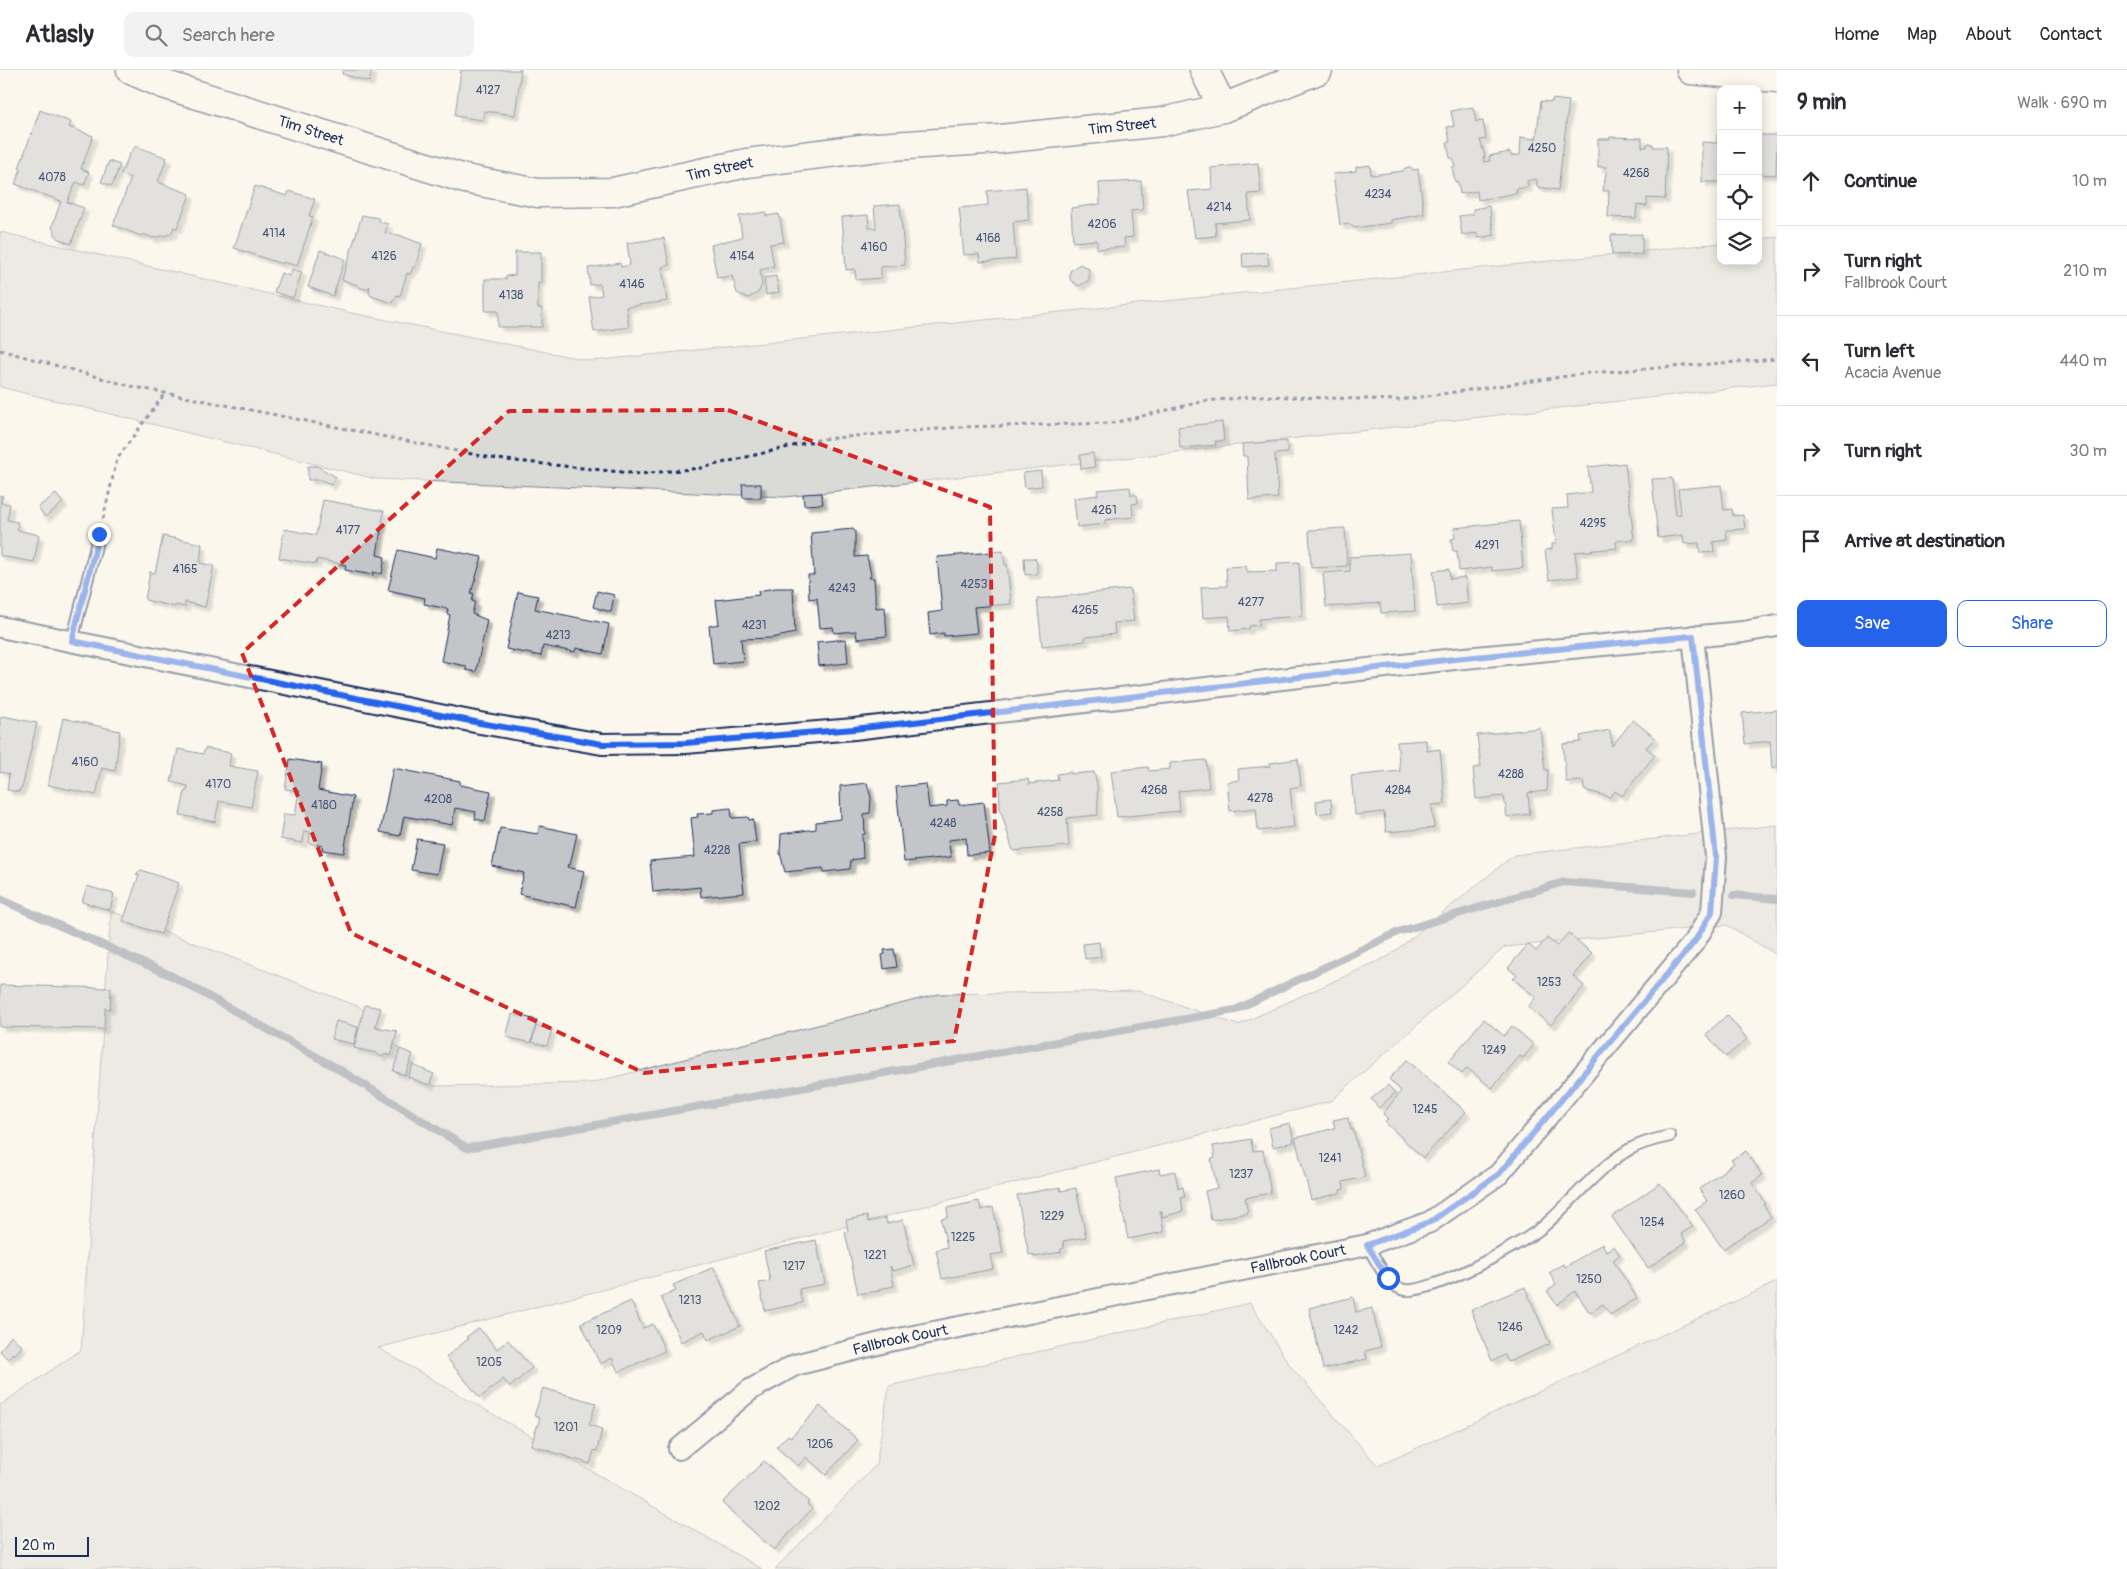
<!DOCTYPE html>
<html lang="en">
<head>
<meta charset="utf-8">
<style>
	:root { --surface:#fff; --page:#f2f2f3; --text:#2b2b33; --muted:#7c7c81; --line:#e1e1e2; --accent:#2563eb }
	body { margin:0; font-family:Pangolin,sans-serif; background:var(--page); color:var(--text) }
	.controls { position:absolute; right:15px; top:15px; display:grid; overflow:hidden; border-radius:10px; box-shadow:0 2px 12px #0003 }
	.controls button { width:45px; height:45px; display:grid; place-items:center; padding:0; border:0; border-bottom:1px solid var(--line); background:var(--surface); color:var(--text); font:25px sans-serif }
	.scale { position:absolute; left:15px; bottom:12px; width:74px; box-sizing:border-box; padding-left:5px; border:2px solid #1b2f5e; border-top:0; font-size:14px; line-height:18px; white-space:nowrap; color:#1b2f5e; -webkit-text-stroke:4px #fbf7ec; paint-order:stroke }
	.stop { position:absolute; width:15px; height:15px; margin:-11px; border:4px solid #2563eb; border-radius:50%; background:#fff }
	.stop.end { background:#2563eb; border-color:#fff; box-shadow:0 1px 5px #0008 }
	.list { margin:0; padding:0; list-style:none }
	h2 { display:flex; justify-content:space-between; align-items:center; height:65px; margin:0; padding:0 20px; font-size:21px }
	h2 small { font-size:16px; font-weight:400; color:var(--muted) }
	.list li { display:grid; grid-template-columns:32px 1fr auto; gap:15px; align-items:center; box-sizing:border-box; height:90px; padding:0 20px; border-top:1px solid var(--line) }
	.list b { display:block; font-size:19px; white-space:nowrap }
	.list p { margin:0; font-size:16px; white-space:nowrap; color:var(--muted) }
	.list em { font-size:16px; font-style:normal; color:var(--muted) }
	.actions { display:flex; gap:10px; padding:15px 20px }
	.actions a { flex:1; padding:11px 0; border:1px solid var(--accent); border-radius:10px; text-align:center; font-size:18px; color:var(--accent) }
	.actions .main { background:var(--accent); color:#fff }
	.icon { flex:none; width:28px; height:28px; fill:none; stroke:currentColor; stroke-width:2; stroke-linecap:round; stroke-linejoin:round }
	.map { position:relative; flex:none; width:1777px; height:1499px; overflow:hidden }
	header { display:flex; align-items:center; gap:30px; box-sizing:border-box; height:70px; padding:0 25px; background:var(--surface); border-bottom:1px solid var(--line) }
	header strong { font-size:24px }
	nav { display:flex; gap:28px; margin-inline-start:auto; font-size:18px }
	.search { width:350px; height:45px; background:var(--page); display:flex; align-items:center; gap:12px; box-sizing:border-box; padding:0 18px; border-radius:10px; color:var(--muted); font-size:19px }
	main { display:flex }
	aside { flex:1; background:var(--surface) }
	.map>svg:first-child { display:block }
</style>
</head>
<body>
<header>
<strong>Atlasly</strong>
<div class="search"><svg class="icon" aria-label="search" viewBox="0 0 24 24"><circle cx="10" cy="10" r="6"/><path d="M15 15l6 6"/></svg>Search here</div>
<nav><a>Home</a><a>Map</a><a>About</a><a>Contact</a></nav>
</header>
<main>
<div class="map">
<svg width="1777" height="1499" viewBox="0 0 1777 1499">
	<defs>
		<filter id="shadow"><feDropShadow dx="4.5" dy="4.5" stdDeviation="1" flood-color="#0004"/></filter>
	</defs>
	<rect width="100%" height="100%" fill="#fbf7ec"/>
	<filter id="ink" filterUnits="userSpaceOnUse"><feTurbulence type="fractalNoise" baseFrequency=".02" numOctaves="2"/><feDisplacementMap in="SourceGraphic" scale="10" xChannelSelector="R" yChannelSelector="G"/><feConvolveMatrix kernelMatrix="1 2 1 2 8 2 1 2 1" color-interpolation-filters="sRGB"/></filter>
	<g filter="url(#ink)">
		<path fill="#dadad7" stroke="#7a849a" d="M0 162 352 243 591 291 1721 173V191H1758V169L1777 167V313L785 427 376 409 0 317Z
			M1777 755V885L1727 855 1505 877 1331 1031 378 1278 762 1499H0V1335L81 1280 111 841 360 937 434 1016 591 1013 939 924 1139 921 1238 955 1389 886 1514 785Z
			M1777 1212V1499H775L876 1395 889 1316 1250 1233 1291 1297 1378 1396Z"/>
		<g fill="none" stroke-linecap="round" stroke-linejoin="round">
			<path stroke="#747e96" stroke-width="8" d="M1734 825 1777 829
				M0 829 172 906 335 997 467 1078 1235 940 1398 862 1564 812 1693 822"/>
		</g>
		<path fill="#c3c5c9" stroke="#1b2f5e" filter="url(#shadow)" d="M343 0H372L369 12 342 4Z
			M461 0H521L515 45 484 41 482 50 455 46Z
			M1552 29 1569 31 1558 120 1537 117V110L1535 109 1527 111 1528 117 1516 119 1517 123 1478 130 1477 121 1460 124 1458 112H1455L1452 97H1455L1453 88H1450L1447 72H1450L1447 57 1454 56 1451 41 1473 37 1476 52 1483 51 1486 69 1480 70 1485 87H1483L1484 92 1490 91 1489 86 1510 82 1511 86 1520 85 1521 67 1536 69 1541 31 1552 32Z
			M40 40 71 52 69 57 93 66 81 99 89 102 84 115 76 112 67 132 84 138 71 174 57 168 52 157 61 131 15 114 21 99 19 98Z
			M1717 64H1721V112H1702V72L1717 73Z
			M1758 65H1777L1776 105 1758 104Z
			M1610 67 1642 68V77H1647V74H1653V77H1667L1665 129 1647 128V136L1637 135 1636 148 1608 147 1609 121H1603L1607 97H1598V69H1610Z
			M136 76 167 88 158 112 190 124 177 158 174 157 171 164 153 168 143 164 141 166 113 155 131 108 121 104 130 83Z
			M109 91 120 95 112 116 101 112Z
			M1258 93 1261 123 1248 124 1250 150 1215 153 1216 166 1195 168 1188 121 1212 119 1211 98Z
			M1370 95 1371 105 1403 101 1405 98 1411 97 1413 100 1418 99 1424 144 1391 150V153L1354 158 1350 154 1340 155 1333 104 1356 101V97Z
			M1141 111 1143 140 1131 141 1133 167 1124 168 1125 177 1097 179V170L1073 172 1071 138 1100 134 1099 113Z
			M255 116 287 126 289 121 315 129 309 146 313 147 297 196 283 192 282 194 234 178Z
			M1026 117 1029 150 1013 152 1016 189 980 192 979 184 964 185 959 138 988 135 987 121Z
			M900 134 905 195 881 197V208L856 210 855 199 846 200 842 147 868 145 869 158H876L874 136Z
			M1489 136 1494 165 1478 168 1477 163 1462 165 1459 146 1473 144V139Z
			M766 142V146L779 144 784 172 770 174 774 197 760 200 762 215 758 223 748 228 737 223 732 206 717 208 711 175 742 167 739 146Z
			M362 145 378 148 380 152 388 154 385 163 399 165 422 174 415 197H413L410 204 407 203 400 226 397 225 392 233 371 226 369 222 370 216 367 219 361 218 358 215 342 210Z
			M1642 164V184L1612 185 1611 165Z
			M664 168 669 195 662 197 667 231 626 237 629 257 594 262 589 227 602 225 600 214 590 215 588 198 620 193 621 197 630 195 627 173Z
			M320 180 345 189 333 226 308 217Z
			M515 182H541V212H538V238H542V257H498V241H485V209H506V206L515 205Z
			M1267 182 1269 195 1243 197 1242 184Z
			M1080 194 1089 199V210L1079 216 1070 210V201Z
			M292 199 302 202 293 228 274 222 281 203 290 206Z
			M776 206 779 222 766 225 764 208Z
			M1222 352 1224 371H1215L1216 375 1180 378 1178 357Z
			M1287 371 1288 383 1275 384 1278 428 1249 430 1247 386H1243L1242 374Z
			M1093 383 1095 397 1081 399 1080 385Z
			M1625 393 1634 470H1620L1616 472 1617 478 1575 482 1578 507 1549 510 1545 480 1552 479V474L1556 473 1552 439 1568 438 1567 425 1591 422 1588 397Z
			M308 396H317L336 407 331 415 322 410H308Z
			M1041 401 1042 416 1025 418 1023 403Z
			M1672 408 1676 445 1681 444 1678 419 1721 415 1724 440 1732 439 1733 446 1743 445 1745 459 1726 460 1727 470 1713 472 1714 482 1700 483 1699 473 1684 474 1683 465 1658 468 1652 409Z
			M742 414H761V428H743Z
			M1130 417 1131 425H1137L1138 433 1132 434 1133 447 1105 450V454L1077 457 1074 428 1098 425 1097 420Z
			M821 423 823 434 804 435 803 424Z
			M56 424 63 433 45 447 38 437Z
			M0 425 3 426 1 433 10 434 7 450 18 452 17 460 39 465 34 492 0 486Z
			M323 430 384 441 377 485 385 487 382 504 373 502V505L345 500 346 495 317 489 316 494 279 488 284 459 316 465Z
			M1519 451 1523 498 1492 501V497L1459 501 1457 481H1453L1451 469 1455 468 1454 458Z
			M1345 458 1347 496 1311 498 1309 460Z
			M853 459 855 461V487L867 486 871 505 869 508H874L876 538 885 537 887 566 857 569 856 561 834 563 833 557 820 558 817 528 809 529 808 505H814L811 463Z
			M163 466 202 474 200 493 214 496 205 537 185 532V537L176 535 175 537 145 530 150 502 155 503Z
			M437 478 482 487 471 523 474 524 472 531 475 532 472 544 487 550 476 602 466 600V596L441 591 450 545 447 544 448 539 424 534 425 528 388 520 398 480 435 488Z
			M1003 481 1005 495 1007 494 1011 534 974 537 977 563 944 566V563L930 565 928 543 942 541 937 487Z
			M1411 483 1415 541 1381 543 1380 533 1326 537 1323 503 1350 501 1349 487Z
			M1024 488H1035L1037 493V504L1025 505Z
			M1299 492 1302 546 1259 549V555L1249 556V559L1230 561 1229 546 1203 548 1201 517 1227 516 1226 497 1246 496 1247 502 1277 501V493Z
			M1449 499 1450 509 1465 507 1468 533 1437 537 1433 501Z
			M775 518H793L795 563 772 568 741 569 743 591 713 594 709 556 719 554 716 530 759 525 758 521Z
			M1130 519 1134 551 1114 553 1115 564 1085 567V571L1042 576 1037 529Z
			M597 521 614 525 611 542 593 537Z
			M518 522 538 526 535 539 609 554 603 584 576 578 575 582 543 576 541 586 506 579Z
			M846 569 848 593 819 596 817 572Z
			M1777 640V698L1772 699 1770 671 1745 674 1742 643Z
			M3 646 37 653 22 718H20L19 722 7 720 9 704 0 702V648Z
			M63 648 120 661 115 701 102 698 96 725 48 715Z
			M1633 650 1655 668 1646 678 1655 685 1622 726 1615 721 1610 727 1584 720 1583 711 1566 712 1563 674 1581 672 1580 666 1610 660 1612 676Z
			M1540 658 1545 700H1548L1547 721 1528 723 1530 744 1507 747 1504 726 1476 729 1473 698 1481 697 1477 665Z
			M1426 670 1427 681 1440 679 1445 734 1432 735 1434 758 1386 762 1384 742 1355 745 1351 706 1400 701 1397 672Z
			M205 678 231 683 229 696 258 701 251 737 219 731 215 752 180 745 185 721H187L188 716 171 712 178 679 203 684Z
			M290 689 322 694 318 720 353 727 344 783 322 780 323 776 309 773 310 762 304 761 303 773 280 769 284 744 295 745 299 721 285 719Z
			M1298 689 1301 716 1290 718 1294 757 1258 761 1256 738 1230 741 1227 712 1239 710 1238 699 1270 696V693Z
			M1206 690 1209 718 1178 721 1180 741 1117 747 1111 701 1148 697 1149 701 1170 699V693Z
			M393 698 460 711V715L491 721 485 751 475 749 476 742 455 738 452 755 404 746 400 766 380 762Z
			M1071 702V704L1094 702 1097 715 1098 745 1067 748 1069 776 1013 781 1000 738 999 712 1028 709 1029 714 1058 710 1057 704Z
			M867 713 871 728 870 743 864 744 865 764 862 765 863 788 851 790 850 799 824 802 823 798 785 802 780 783 781 764 816 759V752L841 749 840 716Z
			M926 714 929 738 947 736V731L958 730 959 735 984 732 990 783 967 785 966 768 948 770 951 787 904 792 896 717Z
			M1331 729 1332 742 1317 744 1316 731Z
			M731 738 732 748 748 747 749 750 753 749 756 772 739 774 744 823 701 827 700 817 653 822 650 791 695 787 691 748 698 747 697 744 713 743V740Z
			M540 756 577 764 570 795 568 794 567 797 584 801 576 837 519 824 524 803 492 796 500 758 538 764Z
			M417 769 443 773 437 804 411 800Z
			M141 800 179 813 161 864 123 851 139 805 136 804Z
			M87 816 114 824 110 840 82 832Z
			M1568 863 1592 883 1573 906 1584 916 1551 955 1528 937 1536 927 1513 909 1517 905 1508 898 1528 874 1536 881 1547 868 1557 876Z
			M1099 872 1101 887 1085 889 1083 874Z
			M894 879 897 897 884 899 882 885 885 884 884 880Z
			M0 915 111 918 110 939 105 938 104 959 0 957Z
			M365 935 381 938 375 957 397 961 391 986 386 984 381 987 377 983 354 978Z
			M512 944 537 950 531 973 506 967Z
			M1727 945 1747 969 1726 987 1706 964Z
			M1484 949 1504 966 1512 956 1534 975 1523 988 1520 986 1492 1018 1467 998 1462 1004 1448 992Z
			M336 951 358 957 354 974 331 969Z
			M536 956 552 960 547 976 532 972Z
			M400 979 413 984 405 1005 393 1001Z
			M1407 990 1466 1042 1423 1088 1385 1052 1388 1049 1383 1044 1401 1021 1389 1009Z
			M413 995 434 1004 429 1015 408 1007Z
			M1388 1015 1395 1023 1379 1038 1371 1029Z
			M1348 1047 1351 1060 1353 1059 1365 1107 1343 1112 1344 1119 1340 1120V1123L1311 1130 1295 1068 1335 1058 1333 1050Z
			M1290 1053 1294 1072 1273 1077 1269 1058Z
			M1251 1069 1253 1081 1263 1080 1271 1123 1245 1128 1248 1143 1211 1150 1205 1121 1217 1118 1211 1089 1215 1088 1213 1076Z
			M1746 1081 1762 1105 1752 1113 1766 1134 1764 1135 1771 1147 1723 1179 1695 1139 1707 1131 1699 1119 1734 1093 1731 1090Z
			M1159 1099 1160 1104 1175 1101 1178 1118 1183 1117 1185 1127H1181L1183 1141 1163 1147 1162 1141H1160L1164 1162 1128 1169 1116 1108Z
			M1660 1113 1693 1156 1681 1164 1686 1172 1648 1198 1612 1147Z
			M1060 1117 1061 1121 1076 1118 1086 1167 1063 1171 1064 1178 1061 1179V1182L1034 1187 1033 1184 1029 1185 1017 1125Z
			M979 1131 981 1140 993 1137 1003 1183 990 1185 993 1199 942 1209 936 1180 947 1177 941 1149 948 1147 947 1138Z
			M867 1146 868 1152 886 1148 887 1154 903 1150 914 1195 893 1201 890 1196 894 1216 879 1219V1221L858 1224 845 1162 848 1161 846 1150Z
			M816 1170 825 1214 799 1219 802 1233 765 1241 759 1213 770 1211 764 1181Z
			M1602 1174 1606 1181 1614 1176 1620 1185 1613 1190 1637 1228 1610 1245 1603 1234 1590 1243 1575 1221 1557 1235 1547 1221 1556 1214 1549 1203 1563 1194 1565 1197Z
			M714 1197 740 1256 708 1270 704 1261 681 1272 661 1227 676 1221 673 1215Z
			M1525 1217 1550 1274 1508 1292 1505 1285 1492 1291 1471 1240Z
			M1353 1227 1356 1242 1372 1238 1381 1277 1365 1281 1367 1289 1323 1299 1309 1238Z
			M631 1231 643 1258 653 1254 665 1281 618 1302 612 1288 600 1294 581 1253Z
			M479 1258 497 1279 508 1270 532 1298 510 1317 503 1309 480 1328 446 1287 468 1269 466 1267Z
			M11 1266 22 1276 15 1285 13 1283 8 1289 0 1281Z
			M543 1318 596 1333 589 1355 602 1359 597 1381 594 1380 590 1394 531 1375 540 1348 534 1346Z
			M820 1336 858 1370 826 1405 806 1387 798 1396 776 1377 788 1365 791 1367Z
			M764 1391 809 1432 807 1434 812 1439 774 1480 722 1433Z"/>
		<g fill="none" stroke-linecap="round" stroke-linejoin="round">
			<defs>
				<path id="lane" d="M72 571 99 464
					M1367 1175C1376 1189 1385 1212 1401 1219 1424 1229 1526 1172 1545 1155 1573 1131 1597 1098 1630 1079 1643 1072 1656 1069 1670 1066"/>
				<g id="street">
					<path d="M0 557 480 653 602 674 685 673 854 659 1454 589 1743 562 1777 556"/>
					<path id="s1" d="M679 1379 750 1320 795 1295 889 1271 1367 1175 1430 1152 1499 1104 1695 871 1712 842 1716 787 1693 566"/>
				</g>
				<g id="secondary">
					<path id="s2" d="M131 0 163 14 465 109 538 123 613 122 747 93 877 77 1000 69 1162 52 1223 38 1318 0"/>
					<path d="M1204 0 1223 38"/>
					<path d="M1691 0 1777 8"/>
				</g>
			</defs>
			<use href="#lane" stroke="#1b2f5e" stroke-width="14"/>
			<use href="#street" stroke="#1b2f5e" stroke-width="24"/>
			<use href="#secondary" stroke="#1b2f5e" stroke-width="31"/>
			<path stroke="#1b2f5e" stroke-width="3" stroke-dasharray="4 4" stroke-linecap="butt" d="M0 280 130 316 497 389 640 404 701 398 822 369 960 357 1113 353 1205 331 1260 326 1399 330 1589 303 1777 289
				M103 449 117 389 165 323"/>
			<use href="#lane" stroke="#fbf7ec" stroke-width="10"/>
			<use href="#street" stroke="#fbf7ec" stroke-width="20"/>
			<use href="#secondary" stroke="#fbf7ec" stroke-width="28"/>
		</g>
	</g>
	<g fill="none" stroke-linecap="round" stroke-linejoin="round" filter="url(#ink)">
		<path stroke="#2563eb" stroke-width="6" d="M99 464 72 571 480 653 602 674 685 673 854 659 1454 589 1693 566 1716 787 1712 842 1695 871 1499 1104 1430 1152 1367 1175 1388 1208"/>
	</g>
	<path d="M0 0H1777V1499H0ZM728 340 990 437 995 765 954 971 644 1003 351 863 242 583 509 341Z" fill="#fbf7ec" fill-opacity=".55" fill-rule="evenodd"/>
	<path fill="none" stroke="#d62828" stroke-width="4" stroke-dasharray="10 6" stroke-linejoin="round" d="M728 340 990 437 995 765 954 971 644 1003 351 863 242 583 509 341Z"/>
	<g text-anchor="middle" stroke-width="5" stroke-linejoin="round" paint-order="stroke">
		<g font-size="12" fill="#455479">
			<text x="488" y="24">4127</text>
			<text x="1542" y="82">4250</text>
			<text x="1636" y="107">4268</text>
			<text x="52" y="111">4078</text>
			<text x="1378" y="128">4234</text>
			<text x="1219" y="141">4214</text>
			<text x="1102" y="158">4206</text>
			<text x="274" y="167">4114</text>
			<text x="988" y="172">4168</text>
			<text x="874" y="181">4160</text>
			<text x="384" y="190">4126</text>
			<text x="742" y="190">4154</text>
			<text x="632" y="218">4146</text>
			<text x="511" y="229">4138</text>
			<text x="1104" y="444">4261</text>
			<text x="1593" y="457">4295</text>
			<text x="348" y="464">4177</text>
			<text x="1487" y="479">4291</text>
			<text x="185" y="503">4165</text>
			<text x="974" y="518">4253</text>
			<text x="842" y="522">4243</text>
			<text x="1251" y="536">4277</text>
			<text x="1085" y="544">4265</text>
			<text x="754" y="559">4231</text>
			<text x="558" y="569">4213</text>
			<text x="85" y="696">4160</text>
			<text x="1511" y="708">4288</text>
			<text x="218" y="718">4170</text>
			<text x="1154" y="724">4268</text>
			<text x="1398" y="724">4284</text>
			<text x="1260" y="732">4278</text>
			<text x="438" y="733">4208</text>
			<text x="324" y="739">4180</text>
			<text x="1050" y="746">4258</text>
			<text x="943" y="757">4248</text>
			<text x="717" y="784">4228</text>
			<text x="1549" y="916">1253</text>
			<text x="1494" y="984">1249</text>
			<text x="1425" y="1043">1245</text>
			<text x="1330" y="1092">1241</text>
			<text x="1241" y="1108">1237</text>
			<text x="1732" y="1129">1260</text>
			<text x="1052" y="1150">1229</text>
			<text x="1652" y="1156">1254</text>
			<text x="963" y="1171">1225</text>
			<text x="875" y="1189">1221</text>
			<text x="794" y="1200">1217</text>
			<text x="1589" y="1213">1250</text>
			<text x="690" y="1234">1213</text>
			<text x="1510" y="1261">1246</text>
			<text x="609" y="1264">1209</text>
			<text x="1346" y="1264">1242</text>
			<text x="489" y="1296">1205</text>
			<text x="566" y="1361">1201</text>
			<text x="820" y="1378">1206</text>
			<text x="767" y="1440">1202</text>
		</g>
		<g font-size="15" fill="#1b2f5e" stroke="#fbf7ec">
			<text dy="5" stroke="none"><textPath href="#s2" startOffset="1015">Tim Street</textPath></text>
			<text dy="5" stroke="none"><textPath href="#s2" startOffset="190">Tim Street</textPath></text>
			<text dy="5" stroke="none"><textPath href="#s2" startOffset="610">Tim Street</textPath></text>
			<text dy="5" stroke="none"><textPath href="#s1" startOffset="658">Fallbrook Court</textPath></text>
			<text dy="5" stroke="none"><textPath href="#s1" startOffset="252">Fallbrook Court</textPath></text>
		</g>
	</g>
</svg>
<div class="controls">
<button>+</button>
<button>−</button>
<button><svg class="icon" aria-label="locate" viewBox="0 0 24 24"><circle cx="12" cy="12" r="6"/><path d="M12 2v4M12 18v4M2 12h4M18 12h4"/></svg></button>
<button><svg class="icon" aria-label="layers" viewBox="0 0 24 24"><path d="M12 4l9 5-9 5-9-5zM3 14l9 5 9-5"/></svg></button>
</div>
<div class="scale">20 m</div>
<div class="stop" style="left:1388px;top:1208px"></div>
<div class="stop end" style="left:99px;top:464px"></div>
</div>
<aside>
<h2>9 min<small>Walk · 690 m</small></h2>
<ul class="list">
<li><svg class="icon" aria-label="ahead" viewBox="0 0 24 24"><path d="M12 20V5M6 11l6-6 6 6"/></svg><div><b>Continue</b></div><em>10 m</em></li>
<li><svg class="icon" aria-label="right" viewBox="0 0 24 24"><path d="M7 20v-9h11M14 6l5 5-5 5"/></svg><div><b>Turn right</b><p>Fallbrook Court</p></div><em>210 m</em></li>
<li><svg class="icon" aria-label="left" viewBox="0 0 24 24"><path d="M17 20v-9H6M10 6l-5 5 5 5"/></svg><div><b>Turn left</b><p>Acacia Avenue</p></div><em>440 m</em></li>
<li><svg class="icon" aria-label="right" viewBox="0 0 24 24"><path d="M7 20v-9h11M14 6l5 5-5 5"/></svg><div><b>Turn right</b></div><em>30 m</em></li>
<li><svg class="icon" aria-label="arrive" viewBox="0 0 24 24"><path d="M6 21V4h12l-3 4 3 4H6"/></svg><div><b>Arrive at destination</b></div></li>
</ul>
<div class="actions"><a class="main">Save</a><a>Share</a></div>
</aside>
</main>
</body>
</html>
